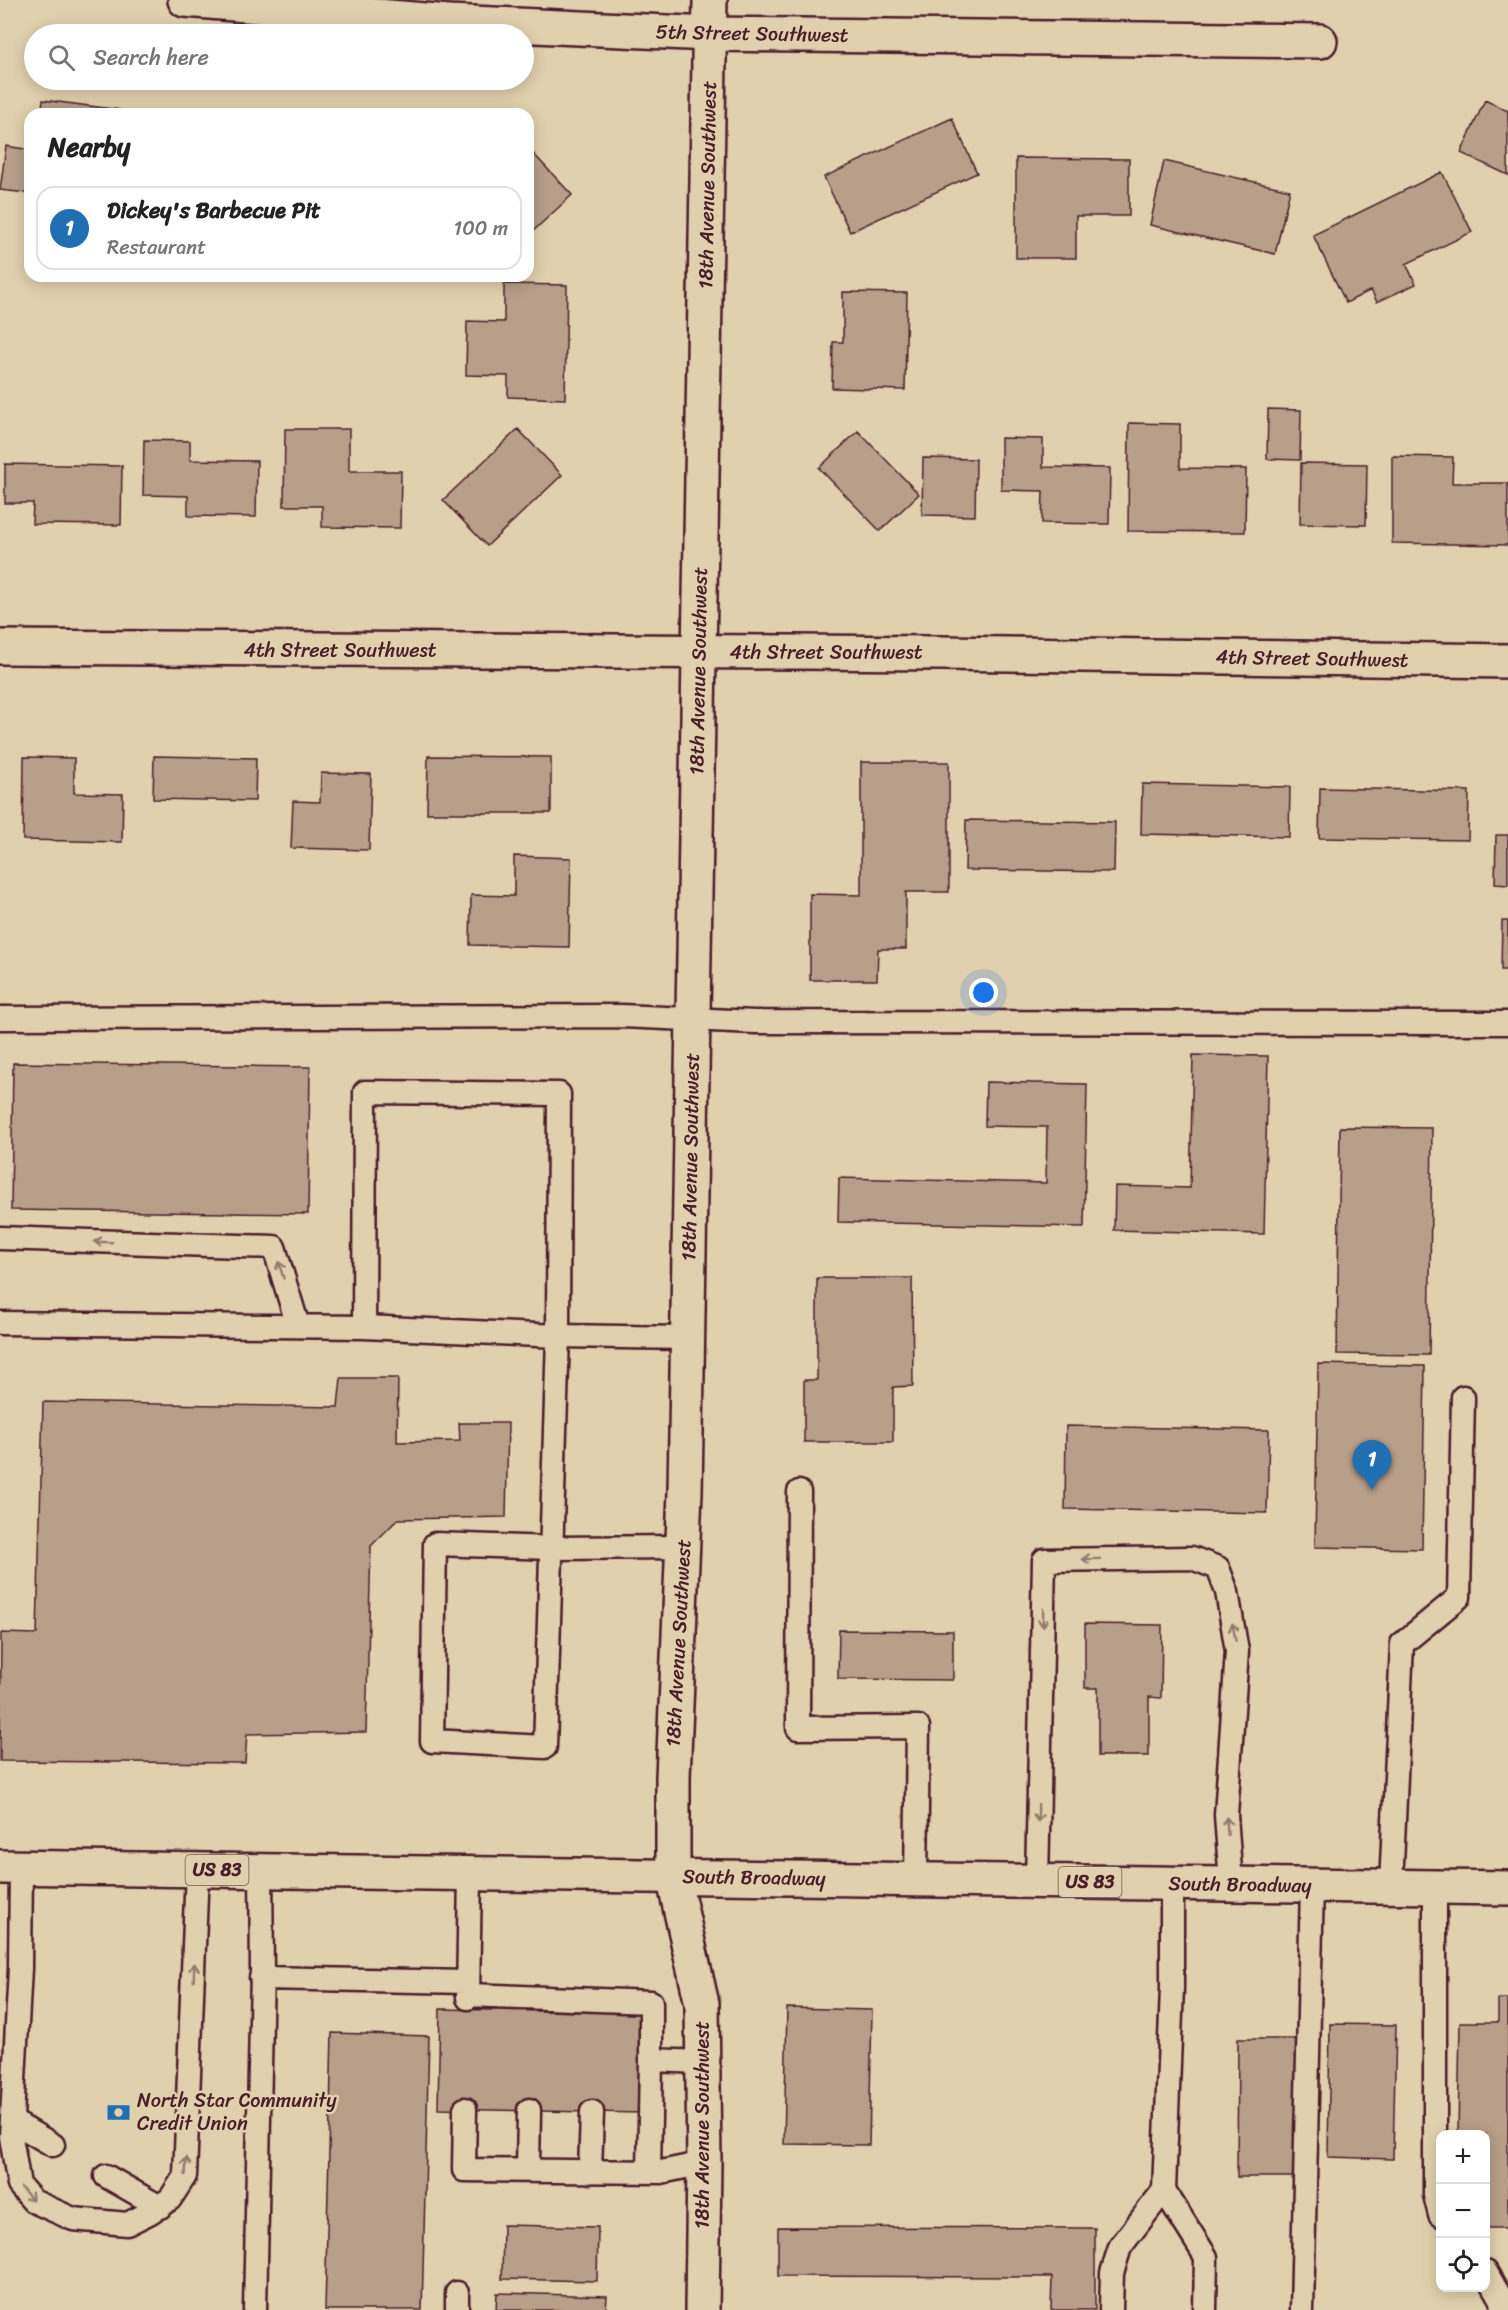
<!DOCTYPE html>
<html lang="en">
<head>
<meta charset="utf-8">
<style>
	:root { --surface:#fff; --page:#f2f2f2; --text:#222; --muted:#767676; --line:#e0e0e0; --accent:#1f6fb2 }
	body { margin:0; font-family:Sriracha,sans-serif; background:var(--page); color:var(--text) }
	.controls { position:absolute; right:18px; bottom:18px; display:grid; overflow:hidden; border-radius:12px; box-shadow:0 3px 15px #0003 }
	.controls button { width:54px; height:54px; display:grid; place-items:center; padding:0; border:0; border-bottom:2px solid var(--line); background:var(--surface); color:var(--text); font:30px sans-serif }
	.you { position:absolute; left:984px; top:993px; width:21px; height:21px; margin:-15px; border:4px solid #fff; border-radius:50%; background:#1a73e8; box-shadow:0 0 0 9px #1a73e833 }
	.badge { display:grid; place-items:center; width:39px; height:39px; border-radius:50%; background:var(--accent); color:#fff; font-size:20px; font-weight:700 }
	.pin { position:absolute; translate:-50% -50px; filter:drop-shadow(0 2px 3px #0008) }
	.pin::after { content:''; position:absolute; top:32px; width:21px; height:18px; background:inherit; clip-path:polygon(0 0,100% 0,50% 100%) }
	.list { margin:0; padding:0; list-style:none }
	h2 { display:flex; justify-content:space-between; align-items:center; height:78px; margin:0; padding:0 24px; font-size:26px }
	h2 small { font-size:20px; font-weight:400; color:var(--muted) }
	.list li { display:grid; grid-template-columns:39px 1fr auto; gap:18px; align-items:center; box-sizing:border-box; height:84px; margin:0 12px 12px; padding:0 12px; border:2px solid var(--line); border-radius:18px }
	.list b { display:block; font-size:22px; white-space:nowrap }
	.list p { margin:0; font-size:20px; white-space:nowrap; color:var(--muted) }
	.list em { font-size:20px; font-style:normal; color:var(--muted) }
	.icon { flex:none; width:33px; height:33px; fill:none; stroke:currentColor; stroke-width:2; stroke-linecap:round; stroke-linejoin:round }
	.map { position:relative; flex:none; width:1508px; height:2310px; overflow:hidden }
	.search { position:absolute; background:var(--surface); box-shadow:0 3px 15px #0003; left:24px; top:24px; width:510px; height:66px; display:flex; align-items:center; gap:15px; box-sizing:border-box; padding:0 21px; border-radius:33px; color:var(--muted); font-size:22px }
	.panel { position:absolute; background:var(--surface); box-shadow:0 3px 15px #0003; left:24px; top:108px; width:510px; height:174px; border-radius:18px }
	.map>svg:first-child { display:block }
</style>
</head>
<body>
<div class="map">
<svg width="1508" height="2310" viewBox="0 0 1508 2310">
	<rect width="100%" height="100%" fill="#e1d0ad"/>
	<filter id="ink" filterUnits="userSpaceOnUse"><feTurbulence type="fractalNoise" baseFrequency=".0167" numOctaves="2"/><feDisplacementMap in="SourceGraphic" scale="12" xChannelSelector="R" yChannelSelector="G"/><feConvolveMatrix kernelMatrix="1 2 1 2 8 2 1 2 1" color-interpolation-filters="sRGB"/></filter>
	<g filter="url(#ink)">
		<path fill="#b79f89" stroke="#4a1f2b" stroke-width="1.5" d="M43 100 120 110V114H41Z
			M1485 100 1508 111V175L1461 153Z
			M952 118 977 173 850 232 824 177Z
			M6 146 30 150 27 193 0 190Z
			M528 148 572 195 531 233 528 230Z
			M1016 158 1129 159V216H1076V258H1016Z
			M1164 161 1290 190 1275 254 1150 225Z
			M1442 172 1472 232 1406 264 1416 284 1377 302 1371 290 1346 303 1313 235Z
			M504 284 567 285 565 399 508 397V376L466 375 467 321 504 322Z
			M843 292 907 293 905 390 832 388 833 342H843Z
			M1268 409 1301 410 1300 460 1267 459Z
			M1129 423 1180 424V468L1246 469 1245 532 1128 531Z
			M285 429H349V471H401L400 528 322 527V506H284Z
			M518 429 562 475 487 546 443 500Z
			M858 431 919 494 880 531 819 468Z
			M1001 438 1043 439V467L1110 468 1109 524 1042 523 1043 491 1001 490Z
			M144 440 190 441V460L257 461 256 517 188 516V496L143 495Z
			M1392 456 1453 457 1452 483H1508V545L1392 543Z
			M923 458 976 459 975 516 922 515Z
			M1301 463 1367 464 1366 525 1300 524Z
			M5 464 122 466 121 525 32 524 33 503H5Z
			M154 756 256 758 255 801 153 799Z
			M428 756 551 757V813H427Z
			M24 757 74 758V793L123 794 122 842 23 840Z
			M861 762H949V892H906V949H878L877 980H810V894L861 895Z
			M321 773 371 774 369 850 291 848 293 801 320 802Z
			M1142 784 1290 787 1289 837 1141 834Z
			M1320 788 1469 791 1468 840 1319 838Z
			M966 820 1115 822 1114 872 965 870Z
			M1496 835H1508V885L1495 884Z
			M514 856 571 858 569 947 470 945 471 895 514 896Z
			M1502 921H1508V970H1501Z
			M1193 1055 1268 1056 1264 1234 1114 1230 1115 1186 1190 1188Z
			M13 1063 310 1067 308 1214 11 1210Z
			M986 1082 1087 1084 1084 1227 838 1222 839 1178 1046 1183 1047 1127 985 1126Z
			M1340 1127 1432 1128 1429 1355 1337 1354Z
			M817 1278H912L913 1386 893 1387V1442H804V1380H817Z
			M1318 1364 1425 1366 1422 1549 1315 1547Z
			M341 1378H398L397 1442 460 1441 459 1423H508L506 1517 398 1519 371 1546 366 1732 247 1734 245 1763 0 1761 1 1633 37 1634 43 1402 338 1407Z
			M1066 1426 1269 1430 1267 1513 1065 1509Z
			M1085 1624 1162 1625 1161 1698 1149 1697V1756H1098V1688H1085Z
			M839 1630 953 1631V1680L838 1679Z
			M1498 1999H1508V2228H1486V2134H1458L1460 2022H1498Z
			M787 2008 872 2010 869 2145 784 2144Z
			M440 2009 645 2013 643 2113 438 2109Z
			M1330 2024 1396 2025 1393 2159 1328 2157Z
			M332 2033 429 2036 422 2310H325Z
			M1238 2039H1300L1299 2177H1237Z
			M503 2225 598 2227 597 2281 502 2279Z
			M778 2227 1095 2228V2310H1051L1052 2277 778 2276Z
			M497 2293 607 2296 606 2310H496Z"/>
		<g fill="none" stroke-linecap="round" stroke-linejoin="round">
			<defs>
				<path id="lane" d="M0 1018 621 1016 755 1022 1508 1023
					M0 1238 274 1247 298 1326
					M0 1323 364 1327 558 1336 686 1338
					M364 1327 365 1092 559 1094 558 1336 545 1747 432 1741 435 1544 551 1548 683 1547
					M799 1492 798 1728 918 1727 916 1880
					M21 1867 20 1968 11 2137 19 2185 33 2201 73 2219 127 2224 149 2213 170 2199 185 2176 197 1869
					M1037 1881 1044 1560 1192 1558 1218 1568 1227 1592 1237 1651 1226 1815 1231 1884
					M1172 1883V1988L1164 2190 1206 2257 1205 2310
					M1391 1887 1402 1644 1459 1597 1463 1397
					M1435 1887V2195L1440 2215
					M261 1978 468 1982
					M468 1995 651 2002V2060
					M468 1998 470 1873
					M465 2109 464 2170 661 2172 704 2163
					M12 2121 53 2145
					M528 2170 529 2110
					M590 2172 592 2112
					M649 2172 651 2060 702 2062
					M106 2176 160 2207
					M1486 2272 1502 2300 1503 2310
					M255 2310 262 1971 261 1870
					M457 2310V2293
					M1111 2310 1112 2273 1120 2247 1164 2190
					M1302 2310 1312 1885"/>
				<path id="street" d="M185 0 449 22 710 34 1320 41
					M0 647 942 653 1508 661
					M702 2310 704 2163 702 2004 673 1876V1777L685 1492 710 0"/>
				<path id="primary" d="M0 1867 1508 1888"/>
			</defs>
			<use href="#lane" stroke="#4a1f2b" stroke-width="27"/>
			<use href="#street" stroke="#4a1f2b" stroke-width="38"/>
			<use href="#primary" stroke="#4a1f2b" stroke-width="38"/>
			<use href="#lane" stroke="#e1d0ad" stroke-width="22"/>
			<use href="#street" stroke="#e1d0ad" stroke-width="33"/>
			<use href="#primary" stroke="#e1d0ad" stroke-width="33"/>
		</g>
		<defs><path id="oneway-shaft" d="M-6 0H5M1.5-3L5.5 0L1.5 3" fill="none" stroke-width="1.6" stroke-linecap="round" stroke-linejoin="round" transform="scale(1.5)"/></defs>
		<g stroke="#96786c">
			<use href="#oneway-shaft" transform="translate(103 1242) rotate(-178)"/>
			<use href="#oneway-shaft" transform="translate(281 1270) rotate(-107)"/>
			<use href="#oneway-shaft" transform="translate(1091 1559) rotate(179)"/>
			<use href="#oneway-shaft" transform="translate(1043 1618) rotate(91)"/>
			<use href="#oneway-shaft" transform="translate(1234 1632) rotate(-100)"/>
			<use href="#oneway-shaft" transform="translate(1038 1813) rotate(91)"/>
			<use href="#oneway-shaft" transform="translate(1227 1826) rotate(-94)"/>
			<use href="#oneway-shaft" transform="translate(194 1972) rotate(-88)"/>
			<use href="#oneway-shaft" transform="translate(186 2166) rotate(-87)"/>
			<use href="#oneway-shaft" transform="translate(27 2194) rotate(48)"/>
		</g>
	</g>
	<defs>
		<symbol id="bank-bare" viewBox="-9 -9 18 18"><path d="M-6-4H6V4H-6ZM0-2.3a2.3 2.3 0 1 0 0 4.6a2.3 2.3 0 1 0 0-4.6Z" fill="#1f6fb2" stroke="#e1d0ad" stroke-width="2.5" paint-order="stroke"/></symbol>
	</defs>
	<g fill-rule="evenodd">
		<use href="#bank-bare" x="102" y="2096" width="33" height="33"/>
	</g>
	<g text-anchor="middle" stroke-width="5" stroke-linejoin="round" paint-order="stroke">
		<g fill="#e1d0ad" stroke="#775452" stroke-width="1.5">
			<rect x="185.5" y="1855" width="63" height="30" rx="4.5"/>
			<rect x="1058.5" y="1867" width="63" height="30" rx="4.5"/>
		</g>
		<g font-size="18" font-weight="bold" fill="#4a1f2b">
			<text x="217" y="1876">US 83</text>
			<text x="1090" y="1888">US 83</text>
		</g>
		<g font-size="20" fill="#4a1f2b" stroke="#e1d0ad">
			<text transform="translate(752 33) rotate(1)" y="7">5th Street Southwest</text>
			<text transform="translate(707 185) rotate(-89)" y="7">18th Avenue Southwest</text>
			<text x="340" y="657">4th Street Southwest</text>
			<text x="826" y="659">4th Street Southwest</text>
			<text transform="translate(1312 658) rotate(1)" y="7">4th Street Southwest</text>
			<text transform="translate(698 671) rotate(-89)" y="7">18th Avenue Southwest</text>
			<text transform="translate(690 1157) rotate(-89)" y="7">18th Avenue Southwest</text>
			<text transform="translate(678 1643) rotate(-87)" y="7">18th Avenue Southwest</text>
			<text transform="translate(754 1877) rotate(1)" y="7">South Broadway</text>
			<text transform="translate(1240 1884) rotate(1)" y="7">South Broadway</text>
			<text transform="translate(702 2125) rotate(-90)" y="7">18th Avenue Southwest</text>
		</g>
		<g font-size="20" fill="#4a1f2b" stroke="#e1d0ad" text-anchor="start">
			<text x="137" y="2107">North Star Community<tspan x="137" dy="23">Credit Union</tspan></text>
		</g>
	</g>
</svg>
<div class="controls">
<button>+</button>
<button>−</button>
<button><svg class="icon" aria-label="locate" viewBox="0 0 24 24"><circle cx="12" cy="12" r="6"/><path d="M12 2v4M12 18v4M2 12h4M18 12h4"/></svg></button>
</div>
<div class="you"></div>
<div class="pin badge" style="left:1372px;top:1490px">1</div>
<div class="search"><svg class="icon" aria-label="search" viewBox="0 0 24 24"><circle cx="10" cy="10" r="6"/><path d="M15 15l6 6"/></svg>Search here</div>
<section class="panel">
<h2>Nearby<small></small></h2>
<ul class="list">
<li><span class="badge">1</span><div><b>Dickey's Barbecue Pit</b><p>Restaurant</p></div><em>100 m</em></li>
</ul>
</section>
</div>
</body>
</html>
